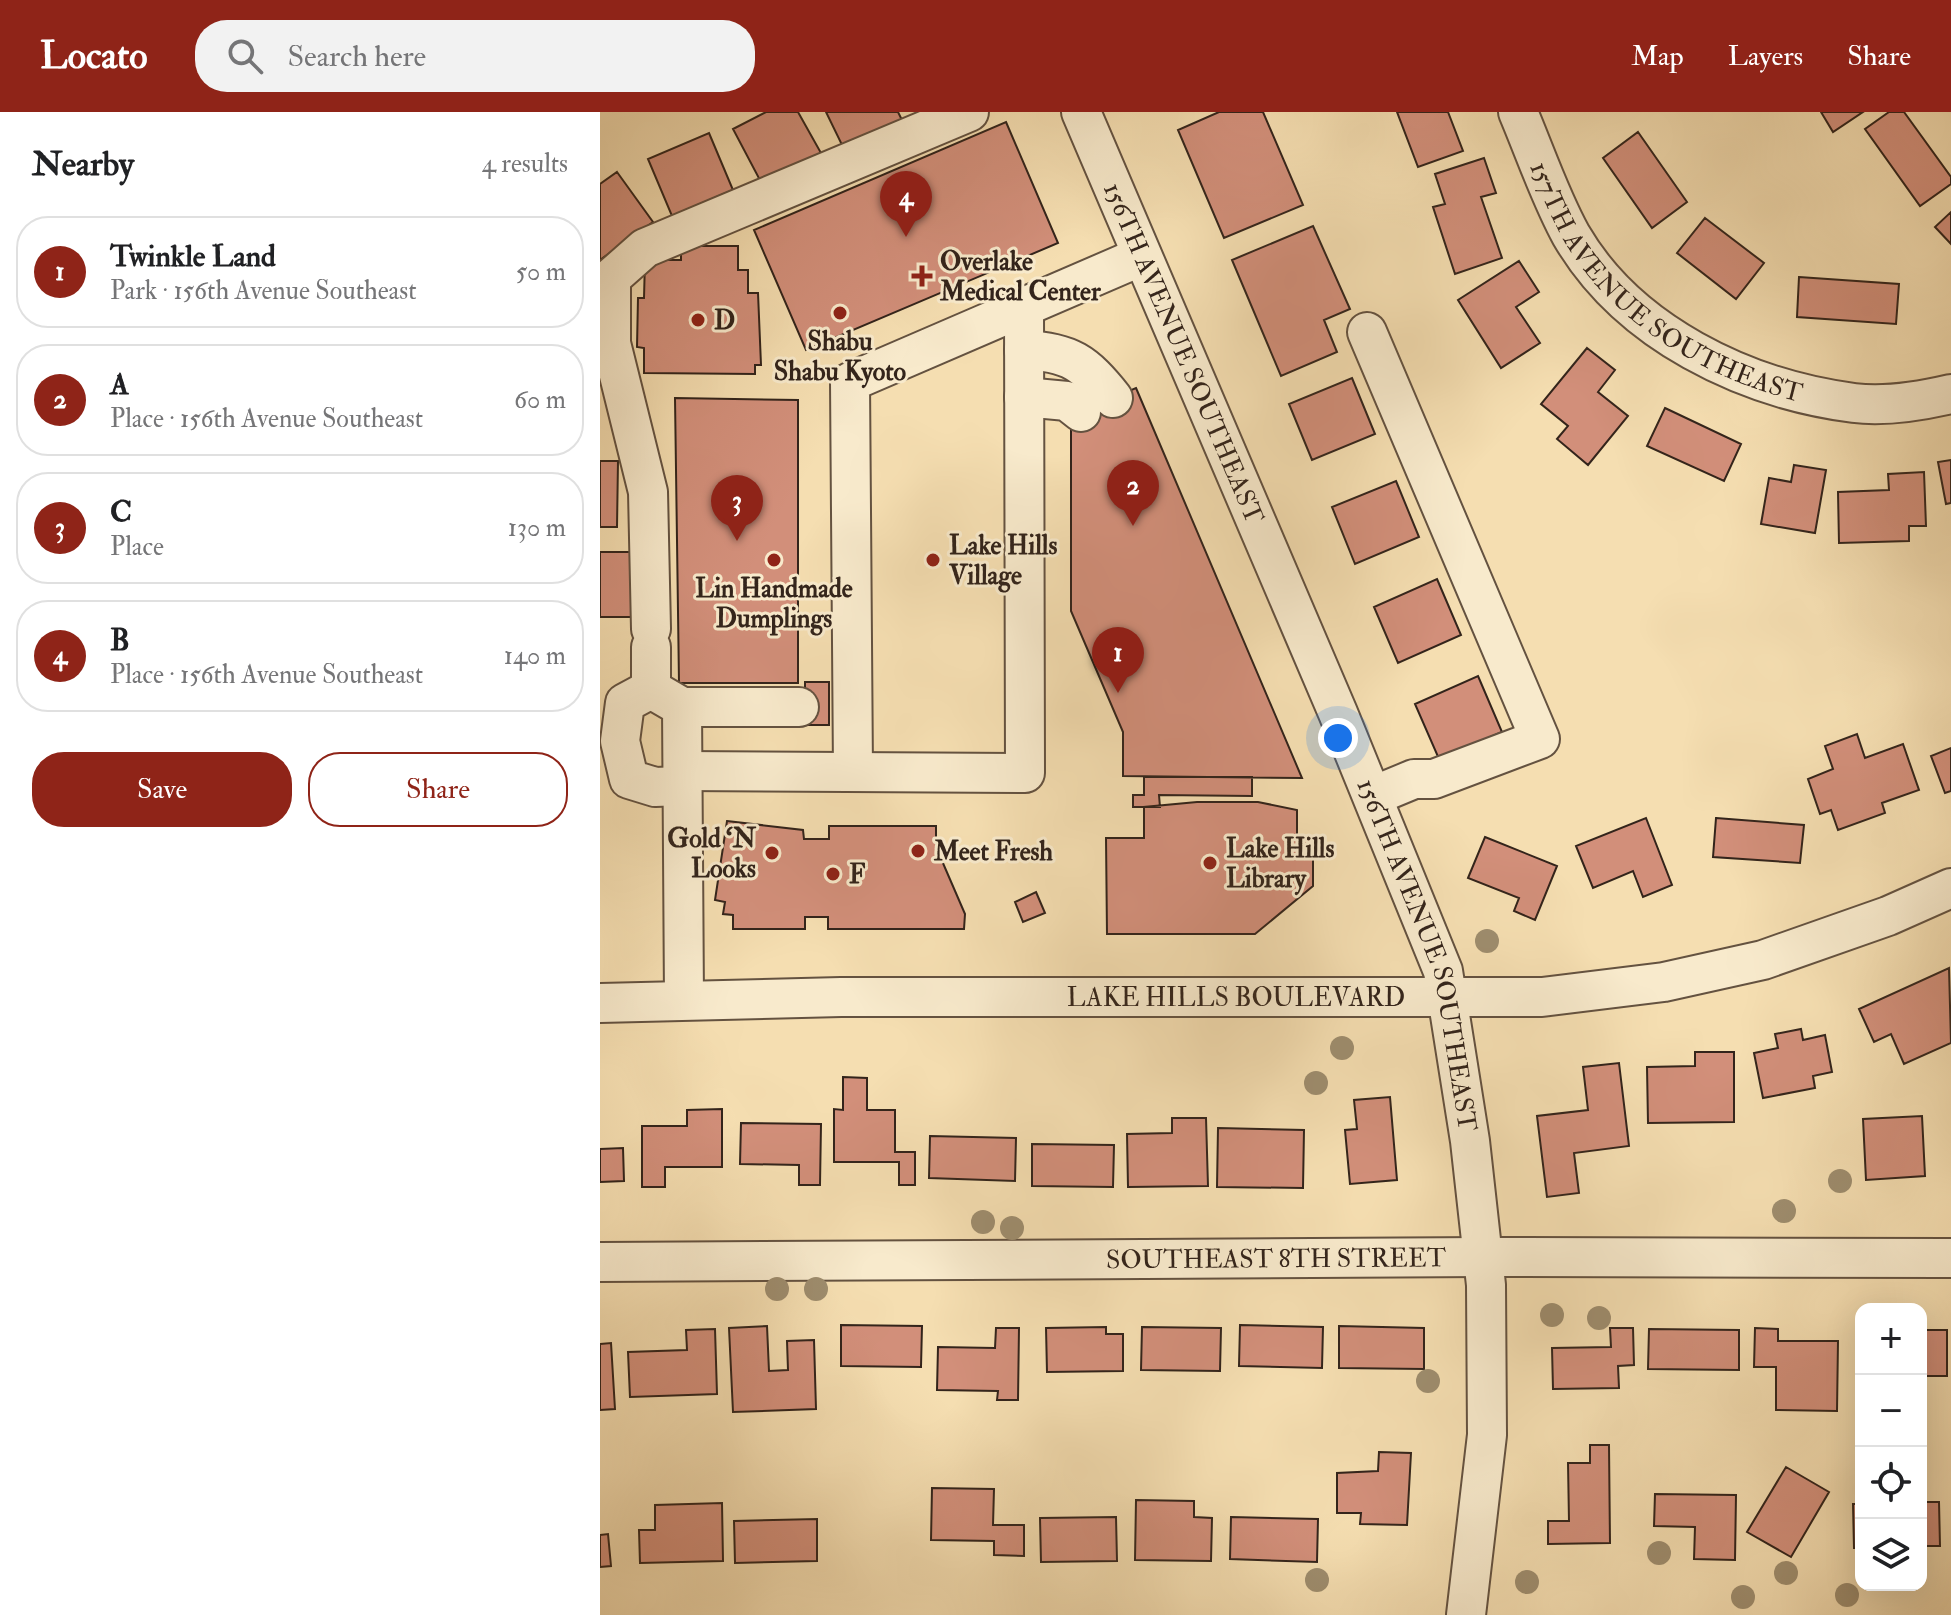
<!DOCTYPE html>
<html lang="en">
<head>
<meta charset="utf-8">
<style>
	:root { --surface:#fff; --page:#f2f2f2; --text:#202124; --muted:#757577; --line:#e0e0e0; --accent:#8f2418 }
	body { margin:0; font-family:"IM FELL Double Pica",serif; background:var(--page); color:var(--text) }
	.controls { position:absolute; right:24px; bottom:24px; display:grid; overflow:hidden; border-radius:16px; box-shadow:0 8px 32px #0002 }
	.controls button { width:72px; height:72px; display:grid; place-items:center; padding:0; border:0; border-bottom:2px solid var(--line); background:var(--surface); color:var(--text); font:40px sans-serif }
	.you { position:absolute; left:738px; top:626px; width:28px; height:28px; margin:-20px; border:6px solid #fff; border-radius:50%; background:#1a73e8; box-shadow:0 0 0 12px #1a73e833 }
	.badge { display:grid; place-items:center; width:52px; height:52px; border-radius:50%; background:var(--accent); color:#fff; font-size:26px; font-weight:700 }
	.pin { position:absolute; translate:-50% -66px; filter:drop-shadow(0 2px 4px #0008) }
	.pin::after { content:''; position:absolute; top:42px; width:28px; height:24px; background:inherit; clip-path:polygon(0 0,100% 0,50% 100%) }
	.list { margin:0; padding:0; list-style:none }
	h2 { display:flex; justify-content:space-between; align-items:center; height:104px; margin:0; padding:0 32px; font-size:34px }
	h2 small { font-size:26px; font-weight:400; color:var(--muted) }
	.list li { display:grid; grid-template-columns:52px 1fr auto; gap:24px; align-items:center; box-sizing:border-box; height:112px; margin:0 16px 16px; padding:0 16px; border:2px solid var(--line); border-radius:32px }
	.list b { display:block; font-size:30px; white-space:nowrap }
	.list p { margin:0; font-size:26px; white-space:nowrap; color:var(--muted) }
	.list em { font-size:26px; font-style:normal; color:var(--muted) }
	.actions { display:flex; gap:16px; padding:24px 32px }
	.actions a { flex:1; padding:18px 0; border:2px solid var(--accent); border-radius:32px; text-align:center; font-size:28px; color:var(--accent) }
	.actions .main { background:var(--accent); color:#fff }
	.icon { flex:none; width:44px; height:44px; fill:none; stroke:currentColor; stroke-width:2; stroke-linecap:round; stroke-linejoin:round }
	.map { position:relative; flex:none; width:1351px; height:1503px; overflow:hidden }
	header { display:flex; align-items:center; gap:48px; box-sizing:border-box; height:112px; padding:0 40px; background:var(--accent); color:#fff }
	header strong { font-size:38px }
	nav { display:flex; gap:44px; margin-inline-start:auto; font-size:28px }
	.search { width:560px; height:72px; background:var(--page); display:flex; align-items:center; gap:20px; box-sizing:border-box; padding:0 28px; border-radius:32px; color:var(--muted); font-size:30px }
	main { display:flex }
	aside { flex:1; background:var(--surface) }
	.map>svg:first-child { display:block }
</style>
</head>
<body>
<header>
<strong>Locato</strong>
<div class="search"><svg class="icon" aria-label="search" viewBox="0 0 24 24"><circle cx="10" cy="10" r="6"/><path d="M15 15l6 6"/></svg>Search here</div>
<nav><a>Map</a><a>Layers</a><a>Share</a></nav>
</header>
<main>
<aside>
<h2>Nearby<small>4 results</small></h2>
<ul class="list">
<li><span class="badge">1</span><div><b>Twinkle Land</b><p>Park · 156th Avenue Southeast</p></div><em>50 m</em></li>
<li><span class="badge">2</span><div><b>A</b><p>Place · 156th Avenue Southeast</p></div><em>60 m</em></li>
<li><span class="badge">3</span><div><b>C</b><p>Place</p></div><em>130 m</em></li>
<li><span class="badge">4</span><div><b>B</b><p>Place · 156th Avenue Southeast</p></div><em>140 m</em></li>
</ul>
<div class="actions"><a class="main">Save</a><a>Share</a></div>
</aside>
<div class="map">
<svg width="1351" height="1503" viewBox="0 0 1351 1503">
	<rect width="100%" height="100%" fill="#f5deb1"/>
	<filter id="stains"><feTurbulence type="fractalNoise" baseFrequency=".0025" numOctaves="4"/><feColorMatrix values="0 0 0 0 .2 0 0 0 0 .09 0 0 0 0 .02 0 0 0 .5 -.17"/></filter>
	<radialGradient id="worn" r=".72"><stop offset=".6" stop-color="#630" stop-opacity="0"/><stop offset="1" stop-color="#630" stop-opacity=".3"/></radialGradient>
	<path fill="#d28f7a" stroke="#33241b" stroke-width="2" d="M166 0H198L221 41 162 72 133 17Z
		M226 0H298L302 8 243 35Z
		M619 0H663L703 93 624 126 578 18Z
		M797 0H848L863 39 818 55Z
		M1221 0H1263L1233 20Z
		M1289 0H1304L1351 65V72L1320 94 1265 17Z
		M406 10 458 131 206 238 154 118Z
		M1038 20 1087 90 1052 116 1003 46Z
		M109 21 133 78 72 104 48 47Z
		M884 46 896 81 881 85 902 146 855 162 833 95 845 92 835 62Z
		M17 60 53 110 0 148V72Z
		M1351 100V132L1335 115Z
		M1105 106 1164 151 1136 187 1077 141Z
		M713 114 750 197 724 208 737 240 681 264 632 148Z
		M81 134H138V158H148V181H158L161 253H155V262L44 261V236L37 235 38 186H44L45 148H81Z
		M919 149 939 180 916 195 940 231 901 256 858 188Z
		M1199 165 1299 172 1296 212 1197 205Z
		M987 236 1015 258 998 280 1028 304 988 353 957 327 968 314 941 292Z
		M752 266 775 322 712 348 689 292Z
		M536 276 702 666 523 664V620L471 499V303Z
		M75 286 198 288V571H79Z
		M1065 296 1141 332 1124 369 1047 334Z
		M1351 348V391L1346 392 1338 350Z
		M0 349H18L17 415H0Z
		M1194 353 1226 358 1215 421 1161 412 1169 366 1191 370Z
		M1324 360 1326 414H1309V429L1239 431 1238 380 1289 378 1288 362Z
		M796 369 819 425 755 452 732 395Z
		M0 440H37L36 505H0Z
		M837 467 861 523 798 551 774 495Z
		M878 564 902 620 839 647 815 592Z
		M205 570H229V613H205Z
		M1257 622 1265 646 1303 632 1319 678 1282 691 1285 701 1238 718 1231 698 1220 702 1208 667 1233 657 1225 634Z
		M1351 636V679L1345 681 1331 644Z
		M544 665H652V684L559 683 560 695H533V683H544Z
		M597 690H658L697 698V728L713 727V774L655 822H507L506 726H544V695Z
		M1046 706 1072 773 1043 785 1033 759 993 776 976 734Z
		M1116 706 1204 713 1200 751 1113 745Z
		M127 709 203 718 204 727H229V714H336V735L365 802 364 817H228V805H205V817H133V803L123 802 125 790 115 788Z
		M885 725 957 754 935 808 914 799 919 786 868 766Z
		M436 780 445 801 423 810 415 790Z
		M1349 856 1351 931 1304 952 1291 922 1274 930 1259 897Z
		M1201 917 1203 928 1225 923 1232 960 1213 964 1215 976 1163 986 1154 941 1178 936 1175 922Z
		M1095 940H1134V1010L1048 1011 1047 955 1095 954Z
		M1019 951 1029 1034 974 1041 979 1081 947 1085 937 1004 988 998 983 955Z
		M243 965 267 966V998H295V1040H315V1073H299V1050H234V997L243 998Z
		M790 985 797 1068 750 1072 745 1018 757 1017 754 988Z
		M122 997V1055H65V1075H42V1014H87V998Z
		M1322 1004 1325 1064 1266 1068 1263 1007Z
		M572 1006H606L608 1074 528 1075 527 1022 572 1021Z
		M141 1011 221 1012 220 1073H199V1053L140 1052Z
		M618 1016 704 1018 703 1076 617 1075Z
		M330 1024 416 1026 415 1069 329 1066Z
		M432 1032 514 1033 513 1075 432 1074Z
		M23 1036 24 1069 0 1070V1037Z
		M241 1213 322 1214 321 1255 241 1254Z
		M640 1213 723 1215 722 1256 639 1254Z
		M167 1214 169 1259 188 1258 187 1229 214 1228 216 1297 133 1300 129 1216Z
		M739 1214 824 1216V1257L739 1256Z
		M506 1215V1222H523V1259L447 1260 446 1216Z
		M542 1215 621 1216 620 1259 541 1258Z
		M396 1216H419L418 1288H397L398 1279 337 1278 338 1235 395 1236Z
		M1010 1216H1033L1034 1253 1018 1254 1019 1276 953 1277 952 1236 1011 1235Z
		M1155 1216 1178 1217V1229H1238L1237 1299 1176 1298V1255H1154Z
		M115 1217 117 1282 30 1285 28 1240 87 1238 86 1218Z
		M1049 1217 1139 1218V1258L1048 1257Z
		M1321 1218H1347V1264H1321Z
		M11 1231 15 1297 0 1298V1232Z
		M990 1333H1009L1010 1431 948 1432V1409H969L968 1351H990Z
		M779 1340 811 1341 807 1413 760 1412 761 1401H737V1361L778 1359Z
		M1186 1355 1229 1380 1191 1445 1147 1420Z
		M332 1376 394 1377 393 1413H424V1444L394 1443V1429L331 1428Z
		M1055 1382 1136 1383 1135 1448 1094 1447 1095 1415 1054 1414Z
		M536 1388 594 1389V1405L612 1406 611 1449 535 1448Z
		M1321 1390H1339L1340 1434H1321Z
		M122 1391 123 1449 40 1451 39 1418H55V1393Z
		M1253 1392H1261V1436H1254Z
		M516 1405 517 1449 441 1450 440 1406Z
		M631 1405 718 1407 717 1450 630 1447Z
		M217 1407V1449L135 1451 134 1409Z
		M8 1422 11 1454 0 1455V1423Z"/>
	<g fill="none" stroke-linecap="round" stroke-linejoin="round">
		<defs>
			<g id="minor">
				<path id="s1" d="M481 0 738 601 843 859 870 1029 886 1173 887 1323 866 1503"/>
				<path id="s2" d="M918 0C935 40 950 85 971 123 1028 221 1145 277 1254 291 1285 295 1321 289 1351 282"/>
				<path d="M767 220 940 627 834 667H814L773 684"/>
				<path d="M424 238C470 240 485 251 513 286"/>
				<path d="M424 285 467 289 481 300"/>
				<path d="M51 517 48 380 11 231V166L45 136 369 0"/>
				<path d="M51 535V577L82 595 84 887"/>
				<path d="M51 577 25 591 20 629 29 667 55 675 82 674"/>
				<path d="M82 595H199"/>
				<path d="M83 659 425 661 424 196"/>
				<path d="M253 660 250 270 542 144"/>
				<path id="s3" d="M0 891 241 885H942L1064 870 1163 848 1288 804 1351 776"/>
				<path id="s4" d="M0 1150 884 1145 1351 1146"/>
			</g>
		</defs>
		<use href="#minor" stroke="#645240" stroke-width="42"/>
		<use href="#minor" stroke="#f8eacc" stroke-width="38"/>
	</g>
	<g fill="#9e8d6e">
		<circle cx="887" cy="829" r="12"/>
		<circle cx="742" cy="936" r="12"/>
		<circle cx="716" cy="971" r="12"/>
		<circle cx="1240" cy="1069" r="12"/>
		<circle cx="1184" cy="1099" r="12"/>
		<circle cx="383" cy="1110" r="12"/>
		<circle cx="412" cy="1116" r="12"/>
		<circle cx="177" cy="1177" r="12"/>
		<circle cx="216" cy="1177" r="12"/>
		<circle cx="952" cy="1203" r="12"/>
		<circle cx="999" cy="1206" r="12"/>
		<circle cx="828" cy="1269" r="12"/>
		<circle cx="1059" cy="1441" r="12"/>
		<circle cx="1186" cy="1461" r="12"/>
		<circle cx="717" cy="1468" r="12"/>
		<circle cx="927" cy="1470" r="12"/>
		<circle cx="1247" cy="1483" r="12"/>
		<circle cx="1143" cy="1485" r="12"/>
	</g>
	<g fill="#8f2418" stroke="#f8eacc" stroke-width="3">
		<path d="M318 152h8v8h8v8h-8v8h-8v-8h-8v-8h8z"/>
		<circle cx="240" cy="201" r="8"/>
		<circle cx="98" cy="208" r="8"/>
		<circle cx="174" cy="448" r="8"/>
		<circle cx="333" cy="448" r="8"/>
		<circle cx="318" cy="739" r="8"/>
		<circle cx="172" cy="741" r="8"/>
		<circle cx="610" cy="751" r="8"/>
		<circle cx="233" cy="762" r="8"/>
	</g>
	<g text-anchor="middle" stroke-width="6" stroke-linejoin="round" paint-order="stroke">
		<g font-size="26" font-weight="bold" fill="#33241b" stroke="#f8eacc" text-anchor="start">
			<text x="340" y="158">Overlake<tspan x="340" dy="30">Medical Center</tspan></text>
			<text x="114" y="217">D</text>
			<text x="240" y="238" text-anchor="middle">Shabu<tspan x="240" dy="30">Shabu Kyoto</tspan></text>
			<text x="349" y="442">Lake Hills<tspan x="349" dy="30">Village</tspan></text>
			<text x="174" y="485" text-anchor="middle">Lin Handmade<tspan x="174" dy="30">Dumplings</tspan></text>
			<text x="156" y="735" text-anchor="end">Gold ‘N<tspan x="156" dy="30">Looks</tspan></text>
			<text x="626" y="745">Lake Hills<tspan x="626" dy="30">Library</tspan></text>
			<text x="334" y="748">Meet Fresh</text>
			<text x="249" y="771">F</text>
		</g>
		<g font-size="26" fill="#33241b" stroke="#f8eacc">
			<text dy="9" stroke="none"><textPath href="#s2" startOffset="238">157TH AVENUE SOUTHEAST</textPath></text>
			<text dy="9" stroke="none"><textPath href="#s1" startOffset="262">156TH AVENUE SOUTHEAST</textPath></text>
			<text dy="9" stroke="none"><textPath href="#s1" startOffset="910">156TH AVENUE SOUTHEAST</textPath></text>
			<text dy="9" stroke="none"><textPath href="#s3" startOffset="636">LAKE HILLS BOULEVARD</textPath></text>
			<text dy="9" stroke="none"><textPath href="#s4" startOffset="676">SOUTHEAST 8TH STREET</textPath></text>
		</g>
	</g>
	<rect width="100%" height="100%" filter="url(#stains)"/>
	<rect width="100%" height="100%" fill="url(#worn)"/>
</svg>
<div class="controls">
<button>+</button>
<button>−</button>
<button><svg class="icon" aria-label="locate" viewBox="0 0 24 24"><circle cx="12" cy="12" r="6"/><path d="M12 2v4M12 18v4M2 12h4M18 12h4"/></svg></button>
<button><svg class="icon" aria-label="layers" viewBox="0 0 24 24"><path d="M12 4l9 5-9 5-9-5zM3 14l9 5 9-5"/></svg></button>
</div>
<div class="you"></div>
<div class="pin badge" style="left:518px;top:581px">1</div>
<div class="pin badge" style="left:533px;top:414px">2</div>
<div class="pin badge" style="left:137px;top:429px">3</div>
<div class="pin badge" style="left:306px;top:125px">4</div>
</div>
</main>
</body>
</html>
